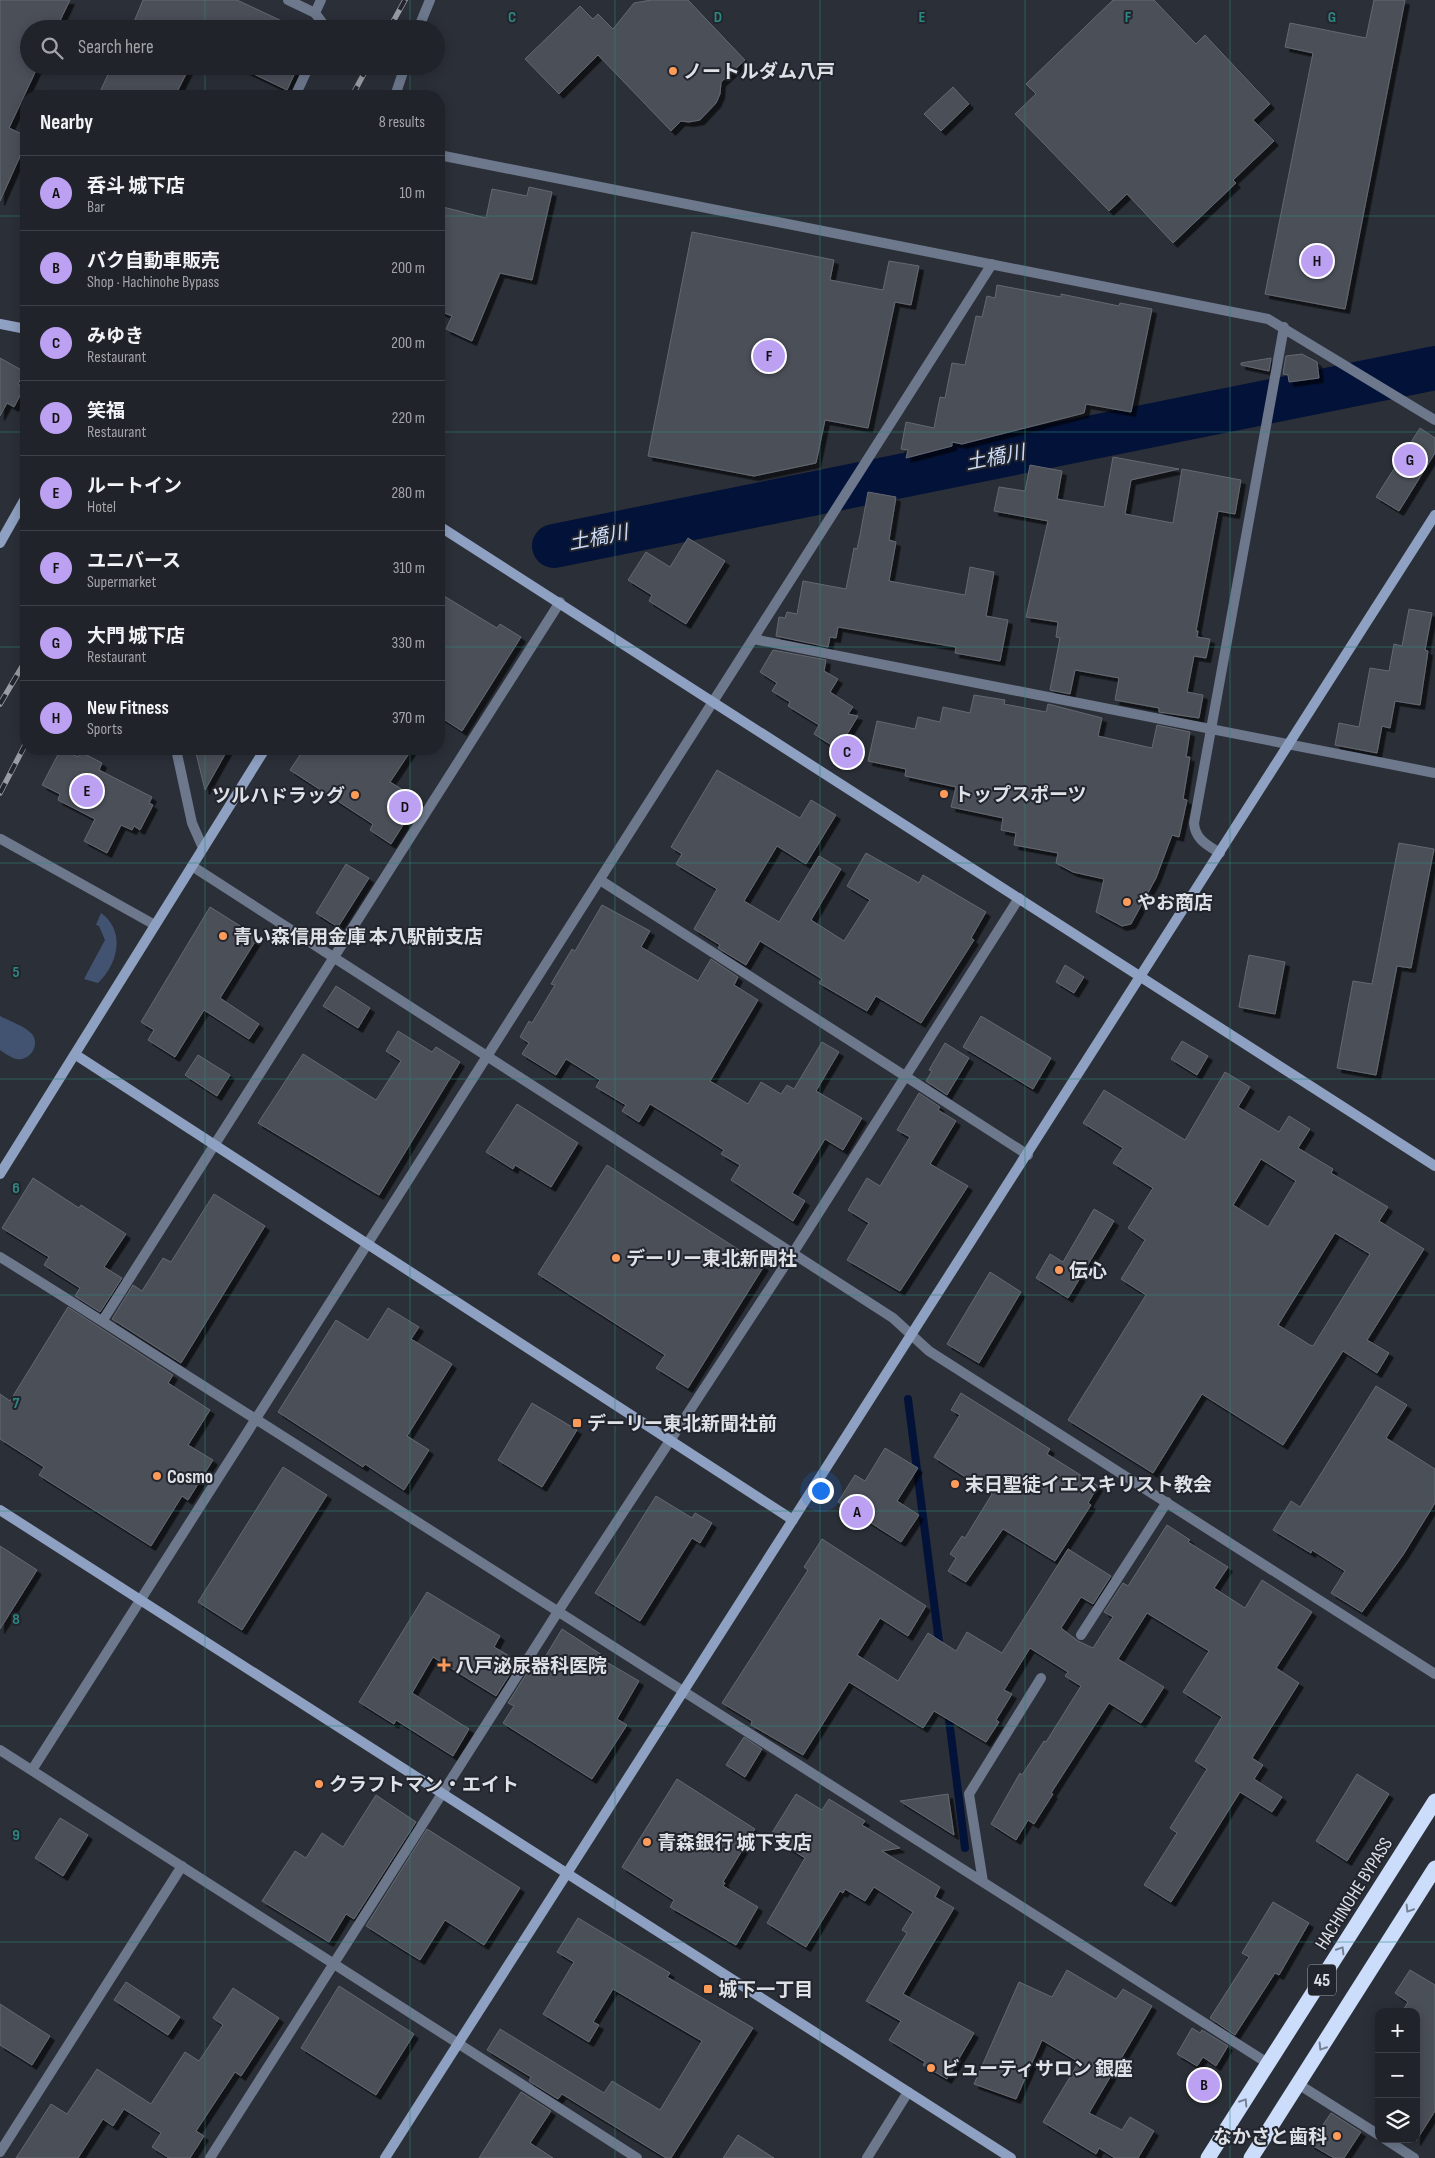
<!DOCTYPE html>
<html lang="en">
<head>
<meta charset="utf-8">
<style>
	:root { --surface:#202329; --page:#282b31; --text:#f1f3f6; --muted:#a2a4a8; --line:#3d4046; --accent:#bca0f2 }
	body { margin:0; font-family:"Sofia Sans Condensed","Noto Sans JP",sans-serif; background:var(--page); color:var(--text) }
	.controls { position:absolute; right:15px; bottom:15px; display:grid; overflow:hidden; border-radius:10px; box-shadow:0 2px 12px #0003 }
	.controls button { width:45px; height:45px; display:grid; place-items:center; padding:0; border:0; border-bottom:1px solid var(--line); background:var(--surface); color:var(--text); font:25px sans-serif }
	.you { position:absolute; left:820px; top:1490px; width:18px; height:18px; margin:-12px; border:4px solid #fff; border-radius:50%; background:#1a73e8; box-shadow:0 0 0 8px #1a73e833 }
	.badge { display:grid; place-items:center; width:32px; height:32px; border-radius:50%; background:var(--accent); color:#111; font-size:16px; font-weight:700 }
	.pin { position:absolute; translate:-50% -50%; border:2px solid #fff; box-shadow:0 1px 5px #0006 }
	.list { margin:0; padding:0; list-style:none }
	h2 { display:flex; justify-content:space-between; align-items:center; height:65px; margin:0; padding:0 20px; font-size:21px }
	h2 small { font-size:16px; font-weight:400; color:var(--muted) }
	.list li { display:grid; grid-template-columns:32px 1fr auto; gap:15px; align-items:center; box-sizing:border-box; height:75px; padding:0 20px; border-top:1px solid var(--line) }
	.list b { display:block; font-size:19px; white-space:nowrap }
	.list p { margin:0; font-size:16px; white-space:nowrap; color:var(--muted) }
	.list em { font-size:16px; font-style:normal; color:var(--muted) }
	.icon { flex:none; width:28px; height:28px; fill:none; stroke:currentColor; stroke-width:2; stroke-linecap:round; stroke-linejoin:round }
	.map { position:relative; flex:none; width:1435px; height:2158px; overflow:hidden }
	.search { position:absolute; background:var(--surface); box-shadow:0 2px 12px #0003; left:20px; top:20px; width:425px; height:55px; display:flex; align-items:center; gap:12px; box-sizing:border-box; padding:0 18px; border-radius:28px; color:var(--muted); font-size:19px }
	.panel { position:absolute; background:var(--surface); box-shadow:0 2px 12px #0003; left:20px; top:90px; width:425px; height:665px; border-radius:20px }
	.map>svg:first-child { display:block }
</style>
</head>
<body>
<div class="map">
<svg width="1435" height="2158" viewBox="0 0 1435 2158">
	<defs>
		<filter id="shadow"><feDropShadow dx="4.5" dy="4.5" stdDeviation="0" flood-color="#0009"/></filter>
	</defs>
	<rect width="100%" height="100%" fill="#2b2f37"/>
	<path fill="#425372" d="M101 913C126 931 118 964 98 983L84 979 105 940 99 926 96 925Z
		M0 1016C9 1021 25 1026 32 1034 39 1043 33 1057 22 1059 15 1061 6 1054 0 1050Z"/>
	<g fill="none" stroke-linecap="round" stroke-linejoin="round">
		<path stroke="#031238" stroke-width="8" d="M908 1399 940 1650
			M948 1711 965 1848"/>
		<path stroke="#031238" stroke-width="44" d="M554 546 1435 368"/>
	</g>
	<path fill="#4b5058" stroke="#646871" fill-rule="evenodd" filter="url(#shadow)" d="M0 0H70L56 29H29V66H38L9 128 26 136V143L0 201Z
		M143 0H237L299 29H131Z
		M651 0H688L745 60 721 82 720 94 716 103 700 120 689 122 681 121 671 131 598 55 559 94 525 59 580 6 593 19 598 14 613 29 634 3Z
		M1113 0H1154L1196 44 1205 35 1270 104 1253 120 1274 141 1233 180 1236 183 1173 243 1127 194 1109 211 1015 114 1036 94 1026 84Z
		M1374 0H1405L1345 309 1265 294 1313 53 1285 47 1290 23 1366 38Z
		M112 66H190L175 96H98Z
		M237 66H298L287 90Z
		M953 87 969 104 941 131 924 114Z
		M529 187 552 192 532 280 500 273 472 341 446 329 452 316 439 311V206L486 218 492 189 527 196Z
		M692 232 834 260 830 280 883 290 889 261 919 266 911 305 895 302 868 428 825 420 816 463 754 476 648 456Z
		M997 285 1061 297V294L1119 306 1120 303 1152 309 1131 412 1086 404 1084 413 962 444 952 442V446L906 458 908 450 901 449 906 422 934 428 940 397 945 398 952 363 965 365 976 316 982 317 987 296 995 298Z
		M1302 354 1317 362 1319 378 1289 382 1288 375 1283 374 1286 356Z
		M0 358 25 372 18 384 24 388 14 407 7 403 0 416Z
		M1271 358 1269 371 1241 365V363Z
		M1420 428 1435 438V453L1399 511 1376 497Z
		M1113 457 1179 469 1131 480 1125 514 1173 523 1182 469 1241 480 1235 514 1218 511 1196 631H1198L1197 637 1210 639 1206 658 1194 656 1187 692 1203 695 1199 718 1159 712V708L1115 700 1119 678 1075 670 1070 694 1050 690 1060 638 1056 637 1058 622 1026 617 1048 521 994 511 999 487 1025 491 1030 465 1062 471 1057 499 1104 507Z
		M868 492 896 497 889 540 896 542 889 581 965 595 970 567 994 572 986 616 1008 620 1000 661 955 653 956 647 838 627 836 638 830 637 828 647 776 636 779 617 785 618 787 612 797 614 803 581 846 589 854 548 857 549 860 535Z
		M688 538 725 561 686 624 649 601 652 595 628 580 646 552 670 567Z
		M439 593 497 628 500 624 521 637 462 731 439 716Z
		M1409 609 1432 613 1425 650 1428 651 1420 705 1395 701 1390 728 1382 726 1377 753 1335 745 1339 723 1359 727 1370 668 1389 671 1394 644 1402 646Z
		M773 650 826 660 824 671 838 679 830 692 853 707 848 714 858 716 838 749 814 734 819 725 788 706 790 702 772 691 777 683 760 672Z
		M974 695 1005 700 1004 704 1046 712 1048 704 1102 718 1098 736 1152 748 1157 725 1190 732 1186 757H1190L1183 799 1187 800 1179 837 1172 835 1156 878 1131 924 1122 926 1096 912 1104 879 1073 872 1056 863 1058 853 1014 845 1016 833 1001 830 1003 818 951 807 956 787 905 776 906 769 868 761 877 721 915 729 918 717 940 722 943 707 970 713Z
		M61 749 78 757 81 752 102 763 99 770 152 797 149 803 153 805 140 830 134 826 132 830 121 825 107 853 84 841 95 819 58 800 60 794 42 785Z
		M195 749H228L205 790Z
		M304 749H412L390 782 419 800 391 844 370 830 373 824 290 770Z
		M717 770 800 818 811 800 836 815 806 864 777 846 744 901 779 922 819 856 841 869 811 920 844 941 870 900 847 886 866 853 919 883 923 875 986 912 971 938 974 940 921 1023 876 996 867 1011 819 983 822 979 760 941 746 965 718 948 720 945 694 929 717 889 676 864 682 854 671 847Z
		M1399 843 1434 849 1411 968 1397 966 1376 1075 1337 1068 1353 981 1372 984Z
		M346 864 369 878 338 927 316 913Z
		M602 905 650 931 641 947 698 981 711 959 738 977 734 985 758 1000 710 1081 748 1104 761 1082 781 1094 787 1085 794 1089 822 1042 839 1052 816 1091 862 1118 843 1150 825 1139 792 1193 805 1201 793 1221 731 1180 740 1165 721 1154 724 1150 686 1126 650 1104 639 1122 622 1111 626 1105 596 1087 600 1080 566 1059 556 1075 522 1054 529 1043 520 1037 529 1021 532 1023 555 985 551 984 572 949 575 951Z
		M210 907 258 937 220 998 259 1024 249 1039 204 1010 175 1057 148 1040 154 1030 141 1022Z
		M1249 955 1285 962 1275 1014 1239 1007Z
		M1065 965 1084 977 1074 993 1056 982Z
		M336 986 370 1008 358 1028 323 1006Z
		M981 1016 1051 1058 1033 1089 963 1047Z
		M398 1031 432 1052 436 1047 460 1062 379 1195 258 1123 303 1054 376 1100 401 1061 386 1051Z
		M1182 1041 1208 1056 1197 1075 1171 1059Z
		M945 1043 969 1058 947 1095 926 1081 932 1071 929 1070Z
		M198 1055 230 1075 217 1096 185 1075Z
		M1225 1072 1250 1087 1238 1107 1279 1132 1289 1116 1310 1129 1298 1148 1333 1169 1331 1173 1388 1207 1379 1221 1424 1249 1367 1340 1389 1353 1377 1373 1343 1351 1283 1445 1202 1394 1153 1473 1068 1420 1146 1295 1121 1279 1145 1240 1128 1228 1153 1188 1113 1163 1123 1148 1083 1123 1104 1090 1185 1140ZM1261 1159 1296 1181 1268 1227 1233 1205ZM1335 1233 1370 1254 1313 1346 1310 1345 1278 1325Z
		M919 1093 940 1107 938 1110 956 1121 930 1164 968 1186 900 1291 847 1260 869 1223 848 1210 867 1178 880 1186 910 1137 897 1130Z
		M517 1104 578 1143 551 1187 515 1165 513 1169 486 1152Z
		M607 1165 764 1266 688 1388 656 1368 665 1355 538 1274Z
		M33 1178 79 1208 81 1205 126 1234 104 1267 122 1278 100 1312 75 1296 80 1288 44 1265 49 1257 2 1228Z
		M214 1194 265 1226 181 1363 112 1319 133 1285 142 1291 163 1258 171 1262Z
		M1094 1209 1114 1221 1068 1298 1036 1278 1050 1254 1063 1262Z
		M990 1272 1021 1292 979 1363 947 1344Z
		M68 1307 173 1375 168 1383 210 1410 188 1445 213 1460 188 1500 182 1496 151 1546 39 1475 44 1467 0 1439V1394L10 1401Z
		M388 1308 419 1327 411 1339 452 1364 407 1436 429 1450 404 1490 365 1464 363 1467 278 1412 336 1320 368 1340Z
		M1376 1386 1407 1405 1386 1438 1435 1469V1503L1403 1555 1362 1612 1331 1593 1345 1571 1312 1550 1311 1553 1273 1530 1291 1501 1300 1507Z
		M961 1393 1050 1449 1047 1454 1098 1486 1088 1503 1091 1505 1055 1561 1003 1529 966 1582 948 1571 956 1558 950 1554 962 1536 965 1538 992 1494 934 1457 960 1415 951 1410Z
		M532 1403 577 1430 542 1487 498 1460Z
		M885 1448 918 1468 897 1501 919 1515 901 1542 838 1502 855 1475 865 1481Z
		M283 1467 327 1495 242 1630 198 1602Z
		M656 1496 692 1518 695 1513 712 1523 700 1543 692 1538 640 1621 595 1593Z
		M1167 1525 1190 1540 1188 1542 1228 1567 1214 1588 1245 1608 1262 1580 1312 1612 1276 1668 1299 1683 1252 1758 1263 1765 1254 1779 1282 1797 1272 1812 1240 1792 1171 1902 1144 1885 1177 1833 1170 1828 1207 1769 1195 1761 1222 1717 1183 1692 1209 1651 1147 1613 1118 1659 1164 1687 1141 1723 1109 1703 1051 1793 1053 1794 1034 1824 1028 1820 1016 1840 991 1824 1020 1773 1022 1775 1044 1741 1046 1742 1081 1686 1065 1676 1068 1672 1030 1648 1004 1690 1012 1694 996 1720 999 1722 986 1742 934 1711 923 1728 849 1682 803 1755 751 1725 752 1721 722 1703 808 1570 804 1567 822 1539 926 1606 908 1636 880 1618 857 1655 898 1681 928 1633 956 1651 967 1632 1002 1653 1068 1549 1111 1576 1093 1604 1081 1597 1061 1628 1078 1641 1093 1648 1113 1617 1104 1612 1123 1583 1128 1586Z
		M0 1546 37 1570 0 1629Z
		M427 1592 500 1636 494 1647 518 1661 496 1696 433 1657 412 1693 469 1729 453 1756 396 1720 394 1724 359 1702Z
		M562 1629 605 1657 603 1660 639 1681 617 1719 627 1725 592 1779 503 1723 514 1706 508 1703 530 1668 536 1672Z
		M744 1737 762 1749 745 1777 726 1765Z
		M1357 1774 1389 1794 1347 1861 1316 1841Z
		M677 1779 755 1829 723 1882 725 1883 723 1886 758 1907 736 1945 670 1907 674 1900 622 1867Z
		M796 1794 822 1810 829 1799 865 1821 862 1825 900 1848 882 1851 940 1887 935 1897 954 1908 903 1994 974 2033 947 2079 923 2065 925 2062 889 2040 901 2021 866 2001 907 1933 902 1930 913 1912 874 1887 865 1901 845 1889 843 1893 840 1891 806 1947 767 1923 805 1858 770 1836Z
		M948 1794 954 1835 900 1801Z
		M376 1795 416 1822 354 1919 346 1914 329 1942 262 1901 295 1851 306 1858 322 1833 343 1847Z
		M60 1818 88 1835 63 1876 35 1858Z
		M427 1829 520 1888 484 1945 445 1920 420 1960 366 1926Z
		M1273 1902 1309 1923 1279 1975 1275 1973 1235 2035 1210 2018 1249 1957 1242 1953Z
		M578 1918 670 1973 667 1977 753 2028 671 2158H666L562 2094 558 2099 529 2081 531 2077 487 2050 500 2029 604 2093 612 2081 660 2110 702 2041 613 1989 593 2022 599 2025 589 2042 543 2014 574 1962 557 1952Z
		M1067 1970 1116 1999 1123 1989 1152 2006 1089 2113 1122 2130 1130 2117 1154 2131 1138 2158H1115L1099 2148 1096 2154 1043 2122 1079 2062 1042 2040 1016 2099 974 2084 1019 1982 1052 1997Z
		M1410 1970 1435 1985V2111L1416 2141V2012H1402L1408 2002 1395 1993Z
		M126 1982 180 2017 168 2035 114 2000Z
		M339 1986 414 2034 376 2095 301 2048Z
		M233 1988 279 2018 241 2076 235 2072 196 2131 204 2136 190 2158H169L152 2147 161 2133 124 2109 113 2126 103 2119 78 2158H16L51 2104 67 2114 97 2069 151 2104 185 2052 199 2061 223 2025 213 2018Z
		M0 2004 50 2036 32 2065 0 2045Z
		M1192 2028 1200 2033 1202 2030 1228 2046 1216 2066 1203 2057 1197 2066 1177 2054Z
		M521 2092 551 2111 530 2143 553 2158H479Z
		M1331 2113 1361 2132 1344 2158H1334L1310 2144Z
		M738 2135 774 2158H723Z"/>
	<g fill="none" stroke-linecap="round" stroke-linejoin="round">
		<path stroke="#6d788d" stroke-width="10" d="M288 0 315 13 327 29
			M315 13 321 0
			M418 29 430 0
			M295 96 309 66
			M395 96 405 66
			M439 155 1268 319 1435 420
			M753 639 1435 773
			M176 749 192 823 203 848
			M1 839 155 925
			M1220 853C1207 845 1195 839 1194 823L1284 327
			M192 866 893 1318 929 1351 1435 1674
			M600 880 1028 1155
			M0 1257C88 1311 174 1368 262 1423 599 1635 933 1851 1269 2064
			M103 1320 560 602
			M1081 1635 1167 1502
			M0 1750 637 2158
			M32 1770 992 264
			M983 1882 969 1794 1041 1678
			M1298 2084 1379 2135
			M1385 2139 1414 2158
			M0 2152 182 1866
			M210 2158 559 1610 793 1253 1019 898
			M867 2158 908 2092"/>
		<path stroke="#8fa1c2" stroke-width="10" d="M0 324 26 329
			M439 526 1435 1166
			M0 543 26 497
			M76 1055 793 1520
			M0 1174 265 749
			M0 1510 1011 2158
			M385 2158 1435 515"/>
		<path stroke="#ccddfc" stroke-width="15" d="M1208 2158 1435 1801
			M1251 2158 1435 1868"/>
		<defs>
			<path id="rail" d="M389 29 405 0
				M352 96 368 66
				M0 704 26 660
				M0 793 26 743"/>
		</defs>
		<use href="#rail" stroke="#999ca2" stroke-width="5.5"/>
		<use href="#rail" stroke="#22252d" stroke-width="4" stroke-dasharray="11" stroke-linecap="butt"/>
	</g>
	<defs><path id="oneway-chevron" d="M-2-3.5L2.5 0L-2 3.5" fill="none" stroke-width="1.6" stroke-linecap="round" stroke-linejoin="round" transform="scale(1.25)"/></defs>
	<g stroke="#778194">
		<use href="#oneway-chevron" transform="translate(1409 1909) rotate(122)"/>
		<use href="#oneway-chevron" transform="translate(1341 1950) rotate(-58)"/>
		<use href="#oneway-chevron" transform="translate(1322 2047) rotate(122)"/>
		<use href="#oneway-chevron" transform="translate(1244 2102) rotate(-57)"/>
	</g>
	<path fill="none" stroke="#2e8680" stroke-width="1" stroke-opacity="0.55" d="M205 0V29M410 0V29M615 0V2158M820 0V2158M1025 0V2158M1230 0V2158M205 66V96M410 66V96M0 216H26M439 216H1435M0 432H26M439 432H1435M0 647H26M439 647H1435M205 749V2158M410 749V2158M0 863H1435M0 1079H1435M0 1295H1435M0 1511H1435M0 1726H1435M0 1942H1435"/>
	<g fill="#fe9b59" stroke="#22252d" stroke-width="2">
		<circle cx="673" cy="71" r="5"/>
		<circle cx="944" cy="794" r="5"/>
		<circle cx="355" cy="795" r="5"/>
		<circle cx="1127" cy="902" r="5"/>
		<circle cx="223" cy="936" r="5"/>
		<circle cx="616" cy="1258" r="5"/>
		<circle cx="1059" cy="1270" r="5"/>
		<rect x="572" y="1418" width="10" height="10" rx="2.5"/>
		<circle cx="157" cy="1476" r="5"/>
		<circle cx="955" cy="1484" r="5"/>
		<path d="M441.5 1657.5h5v5h5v5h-5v5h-5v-5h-5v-5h5z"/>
		<circle cx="319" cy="1784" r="5"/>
		<circle cx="647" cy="1842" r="5"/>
		<rect x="703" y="1984" width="10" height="10" rx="2.5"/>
		<circle cx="931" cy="2068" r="5"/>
		<circle cx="1337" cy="2136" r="5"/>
	</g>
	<g text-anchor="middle" stroke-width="4" stroke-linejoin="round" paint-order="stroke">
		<rect fill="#22252d" stroke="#a6a9ae" stroke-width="1" x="1308" y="1964.5" width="28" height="31" rx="4"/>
		<g font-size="18" font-weight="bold" fill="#dee1e6">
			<text x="1322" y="1986">45</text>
		</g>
		<g font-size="19" font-weight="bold" fill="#dee1e6" stroke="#22252d" text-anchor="start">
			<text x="683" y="78">ノートルダム八戸</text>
			<text x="954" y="801">トップスポーツ</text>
			<text x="345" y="802" text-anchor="end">ツルハドラッグ</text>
			<text x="1137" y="909">やお商店</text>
			<text x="233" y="943">青い森信用金庫 本八駅前支店</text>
			<text x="626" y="1265">デーリー東北新聞社</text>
			<text x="1069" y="1277">伝心</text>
			<text x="587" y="1430">デーリー東北新聞社前</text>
			<text x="167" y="1483">Cosmo</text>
			<text x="965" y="1491">末日聖徒イエスキリスト教会</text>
			<text x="455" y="1672">八戸泌尿器科医院</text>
			<text x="329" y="1791">クラフトマン・エイト</text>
			<text x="657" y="1849">青森銀行 城下支店</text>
			<text x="718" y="1996">城下一丁目</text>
			<text x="941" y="2075">ビューティサロン 銀座</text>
			<text x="1327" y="2143" text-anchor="end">なかさと歯科</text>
		</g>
		<g font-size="19" fill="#dee1e6" stroke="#22252d">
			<text transform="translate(1353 1893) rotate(-58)" y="7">HACHINOHE BYPASS</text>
		</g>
		<g font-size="20" font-style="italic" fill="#cbdbf8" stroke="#22252d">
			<text transform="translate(995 457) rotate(-11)" y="7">土橋川</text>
			<text transform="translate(598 537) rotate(-11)" y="7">土橋川</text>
		</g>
	</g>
	<g font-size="16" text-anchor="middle" font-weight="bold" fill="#2e8680" stroke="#22252d" stroke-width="4" stroke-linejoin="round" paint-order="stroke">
		<text x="512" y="22">C</text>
		<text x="718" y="22">D</text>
		<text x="922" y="22">E</text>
		<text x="1128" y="22">F</text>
		<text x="1332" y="22">G</text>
		<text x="16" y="977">5</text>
		<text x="16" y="1193">6</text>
		<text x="16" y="1408">7</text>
		<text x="16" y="1624">8</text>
		<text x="16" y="1840">9</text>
	</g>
</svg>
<div class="controls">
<button>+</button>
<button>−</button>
<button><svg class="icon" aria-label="layers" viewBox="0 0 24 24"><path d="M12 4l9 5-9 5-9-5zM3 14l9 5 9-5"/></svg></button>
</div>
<div class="you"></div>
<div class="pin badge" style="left:857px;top:1512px">A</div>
<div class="pin badge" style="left:1204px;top:2085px">B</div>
<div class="pin badge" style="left:847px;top:752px">C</div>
<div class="pin badge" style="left:405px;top:807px">D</div>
<div class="pin badge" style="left:87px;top:791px">E</div>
<div class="pin badge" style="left:769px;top:356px">F</div>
<div class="pin badge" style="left:1410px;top:460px">G</div>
<div class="pin badge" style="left:1317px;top:261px">H</div>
<div class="search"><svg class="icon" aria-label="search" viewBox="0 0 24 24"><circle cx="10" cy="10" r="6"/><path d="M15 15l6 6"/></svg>Search here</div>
<section class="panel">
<h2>Nearby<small>8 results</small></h2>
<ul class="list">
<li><span class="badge">A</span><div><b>呑斗 城下店</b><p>Bar</p></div><em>10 m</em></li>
<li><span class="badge">B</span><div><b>バク自動車販売</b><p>Shop · Hachinohe Bypass</p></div><em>200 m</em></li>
<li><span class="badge">C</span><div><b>みゆき</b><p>Restaurant</p></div><em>200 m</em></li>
<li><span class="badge">D</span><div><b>笑福</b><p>Restaurant</p></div><em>220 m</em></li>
<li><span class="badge">E</span><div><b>ルートイン</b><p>Hotel</p></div><em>280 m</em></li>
<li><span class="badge">F</span><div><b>ユニバース</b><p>Supermarket</p></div><em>310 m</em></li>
<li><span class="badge">G</span><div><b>大門 城下店</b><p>Restaurant</p></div><em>330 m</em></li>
<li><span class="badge">H</span><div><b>New Fitness</b><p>Sports</p></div><em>370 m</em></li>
</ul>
</section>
</div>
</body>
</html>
